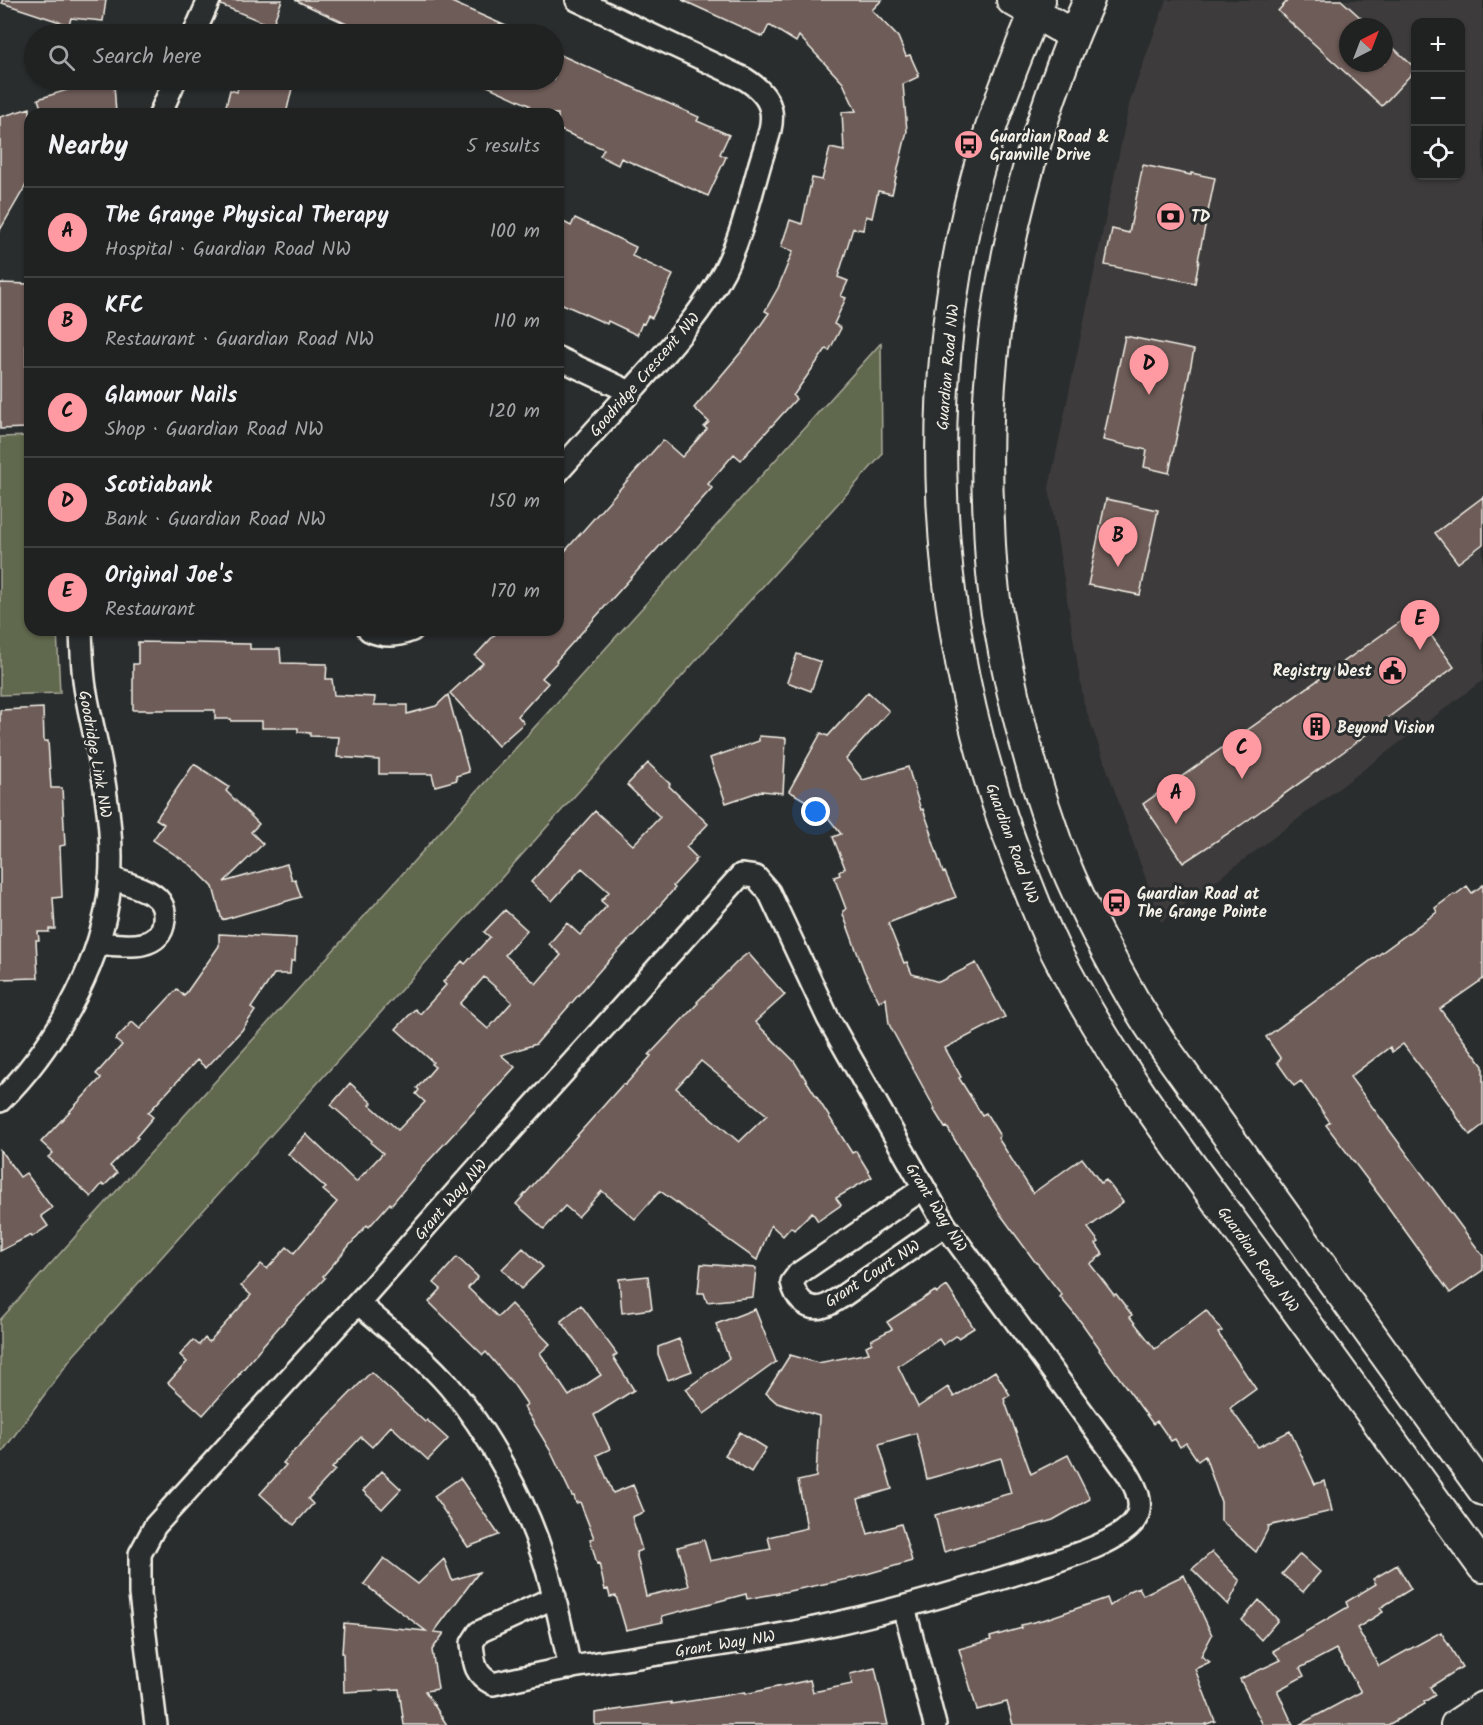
<!DOCTYPE html>
<html lang="en">
<head>
<meta charset="utf-8">
<style>
	:root { --surface:#202222; --page:#282a2a; --text:#f1f3f6; --muted:#a2a4a5; --line:#3d3f40; --accent:#ff9aa2 }
	body { margin:0; font-family:Kalam,sans-serif; background:var(--page); color:var(--text) }
	.controls { position:absolute; right:18px; top:18px; display:grid; overflow:hidden; border-radius:12px; box-shadow:0 2px 4px #0004 }
	.controls button { width:54px; height:54px; display:grid; place-items:center; padding:0; border:0; border-bottom:2px solid var(--line); background:var(--surface); color:var(--text); font:30px sans-serif }
	.compass { position:absolute; left:1339px; top:18px; width:54px; height:54px; border-radius:50%; background:var(--surface); box-shadow:0 2px 4px #0004; rotate:42deg }
	.you { position:absolute; left:816px; top:812px; width:21px; height:21px; margin:-15px; border:4px solid #fff; border-radius:50%; background:#1a73e8; box-shadow:0 0 0 9px #1a73e833 }
	.badge { display:grid; place-items:center; width:39px; height:39px; border-radius:50%; background:var(--accent); color:#111; font-size:20px; font-weight:700 }
	.pin { position:absolute; translate:-50% -50px; filter:drop-shadow(0 2px 3px #0008) }
	.pin::after { content:''; position:absolute; top:32px; width:21px; height:18px; background:inherit; clip-path:polygon(0 0,100% 0,50% 100%) }
	.list { margin:0; padding:0; list-style:none }
	h2 { display:flex; justify-content:space-between; align-items:center; height:78px; margin:0; padding:0 24px; font-size:26px }
	h2 small { font-size:20px; font-weight:400; color:var(--muted) }
	.list li { display:grid; grid-template-columns:39px 1fr auto; gap:18px; align-items:center; box-sizing:border-box; height:90px; padding:0 24px; border-top:2px solid var(--line) }
	.list b { display:block; font-size:22px; white-space:nowrap }
	.list p { margin:0; font-size:20px; white-space:nowrap; color:var(--muted) }
	.list em { font-size:20px; font-style:normal; color:var(--muted) }
	.icon { flex:none; width:33px; height:33px; fill:none; stroke:currentColor; stroke-width:2; stroke-linecap:round; stroke-linejoin:round }
	.map { position:relative; flex:none; width:1483px; height:1725px; overflow:hidden }
	.search { position:absolute; background:var(--surface); box-shadow:0 2px 4px #0004; left:24px; top:24px; width:540px; height:66px; display:flex; align-items:center; gap:15px; box-sizing:border-box; padding:0 21px; border-radius:33px; color:var(--muted); font-size:22px }
	.panel { position:absolute; background:var(--surface); box-shadow:0 2px 4px #0004; left:24px; top:108px; width:540px; height:528px; border-radius:18px }
	.map>svg:first-child { display:block }
</style>
</head>
<body>
<div class="map">
<svg width="1483" height="1725" viewBox="0 0 1483 1725">
	<rect width="100%" height="100%" fill="#2a2d2e"/>
	<filter id="ink" filterUnits="userSpaceOnUse"><feTurbulence type="fractalNoise" baseFrequency=".0167" numOctaves="2"/><feDisplacementMap in="SourceGraphic" scale="12" xChannelSelector="R" yChannelSelector="G"/><feConvolveMatrix kernelMatrix="1 2 1 2 8 2 1 2 1" color-interpolation-filters="sRGB"/></filter>
	<g filter="url(#ink)">
		<path fill="#3e3b3b" fill-rule="evenodd" d="M1166 0H1483V680L1161 922 1084 704 1049 488 1130 101ZM1416 22H1460V176H1416ZM1348 27H1384V63H1348Z"/>
		<path fill="#61674e" stroke="#aaac9b" stroke-width="1.5" d="M881 343 882 455 744 607 73 1356 0 1455V1320Z
			M30 436V630H57L60 693 0 695V437Z"/>
		<path fill="#6e5b59" stroke="#f4f1e8" stroke-width="1.5" fill-rule="evenodd" d="M2 0H106L103 21 71 18 69 25 2 3Z
			M222 0H282L272 26 221 5Z
			M295 0H447L524 34H368Z
			M682 0H882L872 10 898 37 906 56 910 55 919 75H917L918 77 903 84 907 131 892 194 878 191 872 218 866 216 863 230 853 228 838 277 848 281 841 296 846 298 834 324 841 328 829 351 826 349 793 396 796 399 741 460 734 454 708 484 712 488 556 661 557 662 542 678 548 683 518 716 524 723 498 746 450 693 483 663 475 656 499 630H558V559L663 440 682 457 707 429 704 427 709 422 694 408 747 345 769 313 765 311 778 288 793 251 781 247 790 220 802 224 812 178 822 180 830 148 844 151 842 112 856 111 843 83 799 36 796 42 769 25 763 37Z
			M1288 0H1341L1371 27H1348V63H1384V39L1416 69 1382 106 1278 11Z
			M554 52 699 117 697 121 729 135 720 154 726 157 708 196 621 158 618 165 600 156 604 149 558 129V114H545L528 107 529 105 474 80H554Z
			M239 80H294L286 114H224L230 90 237 92Z
			M114 83 116 114H43L38 99 83 85Z
			M30 108V178L0 230V117Z
			M1143 165 1191 175V173L1215 178 1198 260H1199L1195 283 1105 265 1112 229 1129 233Z
			M575 218 636 247 632 256 673 275 652 318 648 316 644 324 642 323 637 335 608 321 607 324 558 302V219L571 226Z
			M0 283 30 284V342H26V428L0 429Z
			M1125 336 1194 350 1169 473 1144 467 1147 450 1103 440Z
			M1483 497V544L1458 563 1435 533Z
			M1106 499 1158 510 1140 595 1088 585Z
			M1414 612 1454 667 1350 747 1241 825 1183 863 1143 804Z
			M138 642 250 644V649H280L281 663 327 664 326 679H332L334 695 375 697 374 705H407V714L436 706 448 695 469 772 456 776 457 780 435 786 432 774H379V760L337 757 339 737 310 736V733L298 732V728H262V721H231V719H215V710H133V664H138Z
			M797 654 821 662 811 691 787 682Z
			M868 692 889 711 846 759 863 780 908 767 921 810 923 809 932 834 931 835 943 873 945 872 956 897 888 923 904 963 907 962 912 974 939 982 976 963 1005 1017 945 1048 961 1077 959 1078 982 1115 986 1113 1000 1136 998 1138 1033 1193 1082 1158 1101 1183 1106 1180 1123 1202 1088 1228 1099 1242 1096 1244 1103 1254 1090 1264 1114 1295 1116 1294 1132 1315 1130 1317 1155 1349 1206 1310 1222 1331 1218 1333 1256 1389 1230 1408 1258 1447 1290 1431 1315 1484 1325 1481 1332 1511 1268 1526 1269 1527 1256 1552 1221 1521V1502L1205 1456 1198 1461 1186 1443 1180 1447 1175 1439 1171 1441 1157 1421 1153 1424 1099 1350 1100 1349 1081 1322 1060 1297 1062 1295 1037 1263H1036L998 1211 947 1127 945 1128 934 1110 935 1109 892 1030 889 1024 886 998 879 1001 864 971 843 914V911L846 909 834 877 840 875 839 872 845 868 833 837 841 834 823 811 789 791 821 733 828 736Z
			M43 708 44 741H48L51 788H62L65 845 60 846 62 897 53 898 55 929H49V932H38L39 940H36L38 978 0 979V710Z
			M759 736 786 738 783 793 761 791 726 803 710 758 759 741Z
			M648 763 670 784 669 786 708 824 686 847 697 858 694 861 695 862 673 886 675 888 654 912H655L601 969 536 1044 501 1055 515 1067 423 1167 391 1205 390 1203 369 1227 367 1225 323 1276 325 1278 278 1328 257 1352V1353L239 1374H240L203 1415 168 1383 187 1362 180 1355 193 1340 199 1345 205 1338 209 1342 251 1295 241 1286 261 1264 267 1269 287 1247 294 1253 337 1202 323 1190 326 1188 288 1154 306 1134 356 1182 383 1153 371 1143 372 1141 331 1105 350 1083 372 1103 370 1105 398 1130 425 1102 416 1094 419 1090 417 1088 435 1067 431 1064 433 1062 396 1029 415 1009 420 1014 446 985 443 982 462 961 465 964 490 937 484 932 505 910 527 930 505 955 536 984 561 955 549 944 567 923 580 935 607 906 601 901 609 892 582 868 552 901 531 882 595 811 633 845 660 817 627 785ZM484 977 512 1002 488 1029 460 1004Z
			M194 764 229 787 226 791 259 824 251 832 263 844 224 882 287 864 292 880 295 879 301 897 222 920 213 887 192 866 153 840 164 824 156 819Z
			M1483 885V979L1440 1009 1483 1066V1125L1470 1135 1454 1113 1455 1112 1403 1044 1392 1052 1390 1047 1350 1077 1483 1256V1270L1450 1293 1388 1207 1326 1125 1330 1122 1301 1081 1294 1086 1277 1062 1281 1059 1266 1037 1437 912 1435 908 1454 894 1455 895 1467 886 1472 893Z
			M219 934 296 938 295 961H291L290 974H274L251 1008 255 1011 242 1030 206 1068 197 1060 148 1113 153 1117 136 1137 138 1138 110 1166 117 1173 104 1186 102 1184 91 1197 48 1157 53 1153 41 1142 101 1078 96 1074 122 1045 115 1040 132 1022 140 1029 177 989 184 996 219 946Z
			M748 953 785 995 755 1022 794 1061 852 1153 856 1151 872 1177 836 1198 841 1205 818 1221 812 1212 794 1230 791 1227 783 1236 771 1225 757 1260 660 1191 635 1219 602 1191 578 1217 565 1206 544 1229 516 1204 606 1103 623 1084 625 1085 651 1056 649 1055 698 1003 697 1002 739 960ZM701 1061 767 1115 739 1142 676 1088Z
			M0 1150 20 1177 26 1173 52 1208 41 1216 48 1226 32 1237 31 1235 0 1251Z
			M523 1248 543 1267 521 1289 502 1269Z
			M457 1257 478 1277 468 1288 498 1317 511 1304 550 1344 540 1353 569 1396 601 1375 561 1321 581 1305 617 1354 613 1357 634 1390 594 1415 610 1449 597 1455 613 1493 633 1485 644 1512 632 1517 642 1550 636 1552 646 1596 689 1586 678 1547 704 1540 710 1561 771 1549 768 1537 807 1528 798 1481 816 1477 819 1416 777 1403 766 1393 790 1355 818 1363 869 1353 866 1346 872 1343 871 1340 892 1329 887 1322 935 1291 937 1293 947 1286 974 1328 958 1338 956 1336 943 1345 939 1339 898 1366 918 1407 948 1387 954 1397 995 1371 1010 1395 1004 1399 1031 1474 1068 1455 1090 1499 1053 1520 944 1552 935 1515 1011 1493 1001 1458 927 1479 916 1433 879 1444 892 1489 858 1499 868 1534 901 1524 912 1561 853 1578 784 1592 747 1599 746 1594 662 1616 663 1622 626 1630 616 1596 610 1597 608 1589 605 1590 599 1563 597 1564 590 1539 594 1538 580 1502 576 1503 574 1496H572L550 1450 524 1407 527 1404 514 1385 486 1352 483 1355 429 1302 441 1289 434 1283Z
			M701 1264 756 1268 753 1297 707 1302 704 1293H698Z
			M648 1276 652 1309 622 1313 619 1279Z
			M755 1309 776 1362 704 1414 686 1389 729 1358 716 1324Z
			M679 1339 692 1371 668 1380 658 1354V1347Z
			M371 1372 425 1422 427 1420 448 1439 428 1460 391 1426 372 1447 361 1437 332 1468 335 1470 308 1499 313 1504 294 1525 260 1494 286 1465 283 1463 291 1454Z
			M740 1432 766 1448 751 1472 725 1455Z
			M382 1471 401 1489 382 1509 363 1491Z
			M460 1478 499 1535 468 1547 434 1496Z
			M1212 1552 1240 1581 1228 1605 1192 1569Z
			M1300 1554 1320 1572 1303 1592 1282 1574Z
			M384 1558 418 1584 444 1559 452 1580 479 1572 434 1632 444 1633 432 1650 438 1689 425 1691 447 1725H404L399 1689 344 1692 343 1653H342L344 1623 426 1631 364 1584Z
			M1397 1565 1411 1589 1380 1608 1383 1612 1357 1628 1379 1666 1441 1632 1462 1667 1430 1687 1435 1695 1424 1702 1425 1704 1388 1725H1299L1361 1692 1336 1649 1300 1668 1304 1676 1278 1690V1692L1293 1725H1263L1240 1679 1281 1660 1273 1651 1348 1607 1346 1602 1376 1584 1373 1579Z
			M1184 1575 1212 1635 1201 1656 1210 1662 1195 1669 1215 1721 1204 1725H1013L1007 1702 977 1710 959 1649 991 1640 990 1637 1022 1628 1021 1625 1046 1619 1107 1598 1110 1606 1130 1591 1139 1587 1143 1595Z
			M1259 1600 1278 1620 1261 1640 1242 1620Z
			M875 1668 888 1725H595V1713L671 1702V1704L704 1699 745 1692V1694L810 1680 813 1692 852 1684 850 1674Z"/>
		<g fill="none" stroke-linecap="round" stroke-linejoin="round">
			<defs>
				<path id="street" d="M194 34 209 0
					M160 114 175 80
					M558 358 630 392
					M558 472C583 444 609 415 635 387 667 351 701 315 724 271 741 238 749 202 759 167 770 128 786 105 745 79L577 0
					M369 630C383 637 398 636 412 630
					M98 943C121 945 161 953 164 920 165 911 163 904 157 898 145 887 124 883 110 878
					M0 1101C51 1051 97 972 108 900 113 867 111 829 106 796 102 761 92 728 86 693 82 673 82 651 81 630
					M924 1188 798 1274 792 1282C795 1296 805 1311 822 1307 828 1306 835 1300 840 1298L945 1225
					M358 1303C389 1330 422 1355 449 1386 488 1431 525 1500 543 1557 555 1593 562 1631 570 1668
					M904 1607 935 1725
					M156 1725 140 1594V1554L155 1526 367 1293 464 1183 741 875 756 877 769 892 828 1018 945 1225 1128 1474C1136 1487 1145 1505 1135 1520 1119 1544 1061 1559 1034 1568 960 1592 886 1613 810 1629 732 1645 652 1654 573 1667 546 1672 519 1678 493 1684 474 1674 474 1663 472 1643L479 1632 555 1597"/>
				<path id="secondary" d="M1012 0 1073 35
					M1040 0C1020 48 1000 96 985 147 916 378 930 631 1016 856 1029 888 1041 922 1056 952 1110 1059 1182 1154 1253 1250 1330 1356 1406 1462 1483 1567
					M1089 0C1016 165 978 342 989 522 990 552 992 583 997 613 1010 691 1030 769 1057 844 1077 898 1105 950 1133 999 1147 1023 1163 1046 1179 1068 1206 1106 1234 1144 1261 1182 1335 1285 1409 1388 1483 1490
					M1456 1725 1483 1707"/>
			</defs>
			<use href="#street" stroke="#f4f1e8" stroke-width="26"/>
			<use href="#secondary" stroke="#f4f1e8" stroke-width="34"/>
			<use href="#street" stroke="#2a2d2e" stroke-width="21"/>
			<use href="#secondary" stroke="#2a2d2e" stroke-width="30"/>
		</g>
	</g>
	<defs>
		<symbol id="bus-disc" viewBox="-11 -11 22 22"><circle r="9.5" fill="#ff9aa2" stroke="#2a2d2e"/><path d="M-5-6H5V4H4V6H2V4H-2V6H-4V4H-5ZM-3.5-4V0h7V-4ZM-3.5 1.2v1.5H-2V1.2ZM2 1.2v1.5H3.5V1.2Z" fill="#111"/></symbol>
		<symbol id="bank-disc" viewBox="-11 -11 22 22"><circle r="9.5" fill="#ff9aa2" stroke="#2a2d2e"/><path d="M-6-4H6V4H-6ZM0-2.3a2.3 2.3 0 1 0 0 4.6a2.3 2.3 0 1 0 0-4.6Z" fill="#111"/></symbol>
		<symbol id="civic-disc" viewBox="-11 -11 22 22"><circle r="9.5" fill="#ff9aa2" stroke="#2a2d2e"/><path d="M-.6-6.5H3V-4.5H.6V-3L4-1V1h2V6H-6V1h2V-1L-.6-3ZM-1.2 2.5V6h2.4V2.5Z" fill="#111"/></symbol>
		<symbol id="building-disc" viewBox="-11 -11 22 22"><circle r="9.5" fill="#ff9aa2" stroke="#2a2d2e"/><path d="M-4-6H4V6H1V3H-1V6H-4ZM-2.5-4.3h1.7v1.8h-1.7ZM.8-4.3h1.7v1.8H.8ZM-2.5-1h1.7V.8h-1.7ZM.8-1h1.7V.8H.8Z" fill="#111"/></symbol>
	</defs>
	<g fill-rule="evenodd">
		<use href="#bus-disc" x="952" y="128" width="33" height="33"/>
		<use href="#bank-disc" x="1154" y="200" width="33" height="33"/>
		<use href="#civic-disc" x="1376" y="654" width="33" height="33"/>
		<use href="#building-disc" x="1300" y="710" width="33" height="33"/>
		<use href="#bus-disc" x="1100" y="886" width="33" height="33"/>
	</g>
	<g text-anchor="middle" stroke-width="6" stroke-linejoin="round" paint-order="stroke">
		<g font-size="16" font-weight="bold" fill="#f4f1e8" stroke="#2a2d2e" text-anchor="start">
			<text x="990" y="142">Guardian Road &amp;<tspan x="990" dy="18">Granville Drive</tspan></text>
			<text x="1191" y="222">TD</text>
			<text x="1372" y="676" text-anchor="end">Registry West</text>
			<text x="1337" y="733">Beyond Vision</text>
			<text x="1137" y="899">Guardian Road at<tspan x="1137" dy="18">The Grange Pointe</tspan></text>
		</g>
		<g font-size="16" fill="#f4f1e8" stroke="#2a2d2e">
			<text transform="translate(947 367) rotate(-85)" y="6">Guardian Road NW</text>
			<text transform="translate(644 374) rotate(-49)" y="6">Goodridge Crescent NW</text>
			<text transform="translate(96 754) rotate(80)" y="6">Goodridge Link NW</text>
			<text transform="translate(1013 843) rotate(70)" y="6">Guardian Road NW</text>
			<text transform="translate(450 1199) rotate(-49)" y="6">Grant Way NW</text>
			<text transform="translate(937 1207) rotate(58)" y="6">Grant Way NW</text>
			<text transform="translate(1259 1259) rotate(54)" y="6">Guardian Road NW</text>
			<text transform="translate(872 1273) rotate(-33)" y="6">Grant Court NW</text>
			<text transform="translate(725 1643) rotate(-9)" y="6">Grant Way NW</text>
		</g>
	</g>
</svg>
<div class="controls">
<button>+</button>
<button>−</button>
<button><svg class="icon" aria-label="locate" viewBox="0 0 24 24"><circle cx="12" cy="12" r="6"/><path d="M12 2v4M12 18v4M2 12h4M18 12h4"/></svg></button>
</div>
<svg class="compass" viewBox="-18 -18 36 36"><path d="M0-13l5 13h-10z" fill="#e53935"/><path d="M0 13l5-13h-10z" fill="#a2a4a5"/></svg>
<div class="you"></div>
<div class="pin badge" style="left:1176px;top:824px">A</div>
<div class="pin badge" style="left:1118px;top:567px">B</div>
<div class="pin badge" style="left:1242px;top:779px">C</div>
<div class="pin badge" style="left:1149px;top:395px">D</div>
<div class="pin badge" style="left:1420px;top:650px">E</div>
<div class="search"><svg class="icon" aria-label="search" viewBox="0 0 24 24"><circle cx="10" cy="10" r="6"/><path d="M15 15l6 6"/></svg>Search here</div>
<section class="panel">
<h2>Nearby<small>5 results</small></h2>
<ul class="list">
<li><span class="badge">A</span><div><b>The Grange Physical Therapy</b><p>Hospital · Guardian Road NW</p></div><em>100 m</em></li>
<li><span class="badge">B</span><div><b>KFC</b><p>Restaurant · Guardian Road NW</p></div><em>110 m</em></li>
<li><span class="badge">C</span><div><b>Glamour Nails</b><p>Shop · Guardian Road NW</p></div><em>120 m</em></li>
<li><span class="badge">D</span><div><b>Scotiabank</b><p>Bank · Guardian Road NW</p></div><em>150 m</em></li>
<li><span class="badge">E</span><div><b>Original Joe's</b><p>Restaurant</p></div><em>170 m</em></li>
</ul>
</section>
</div>
</body>
</html>
